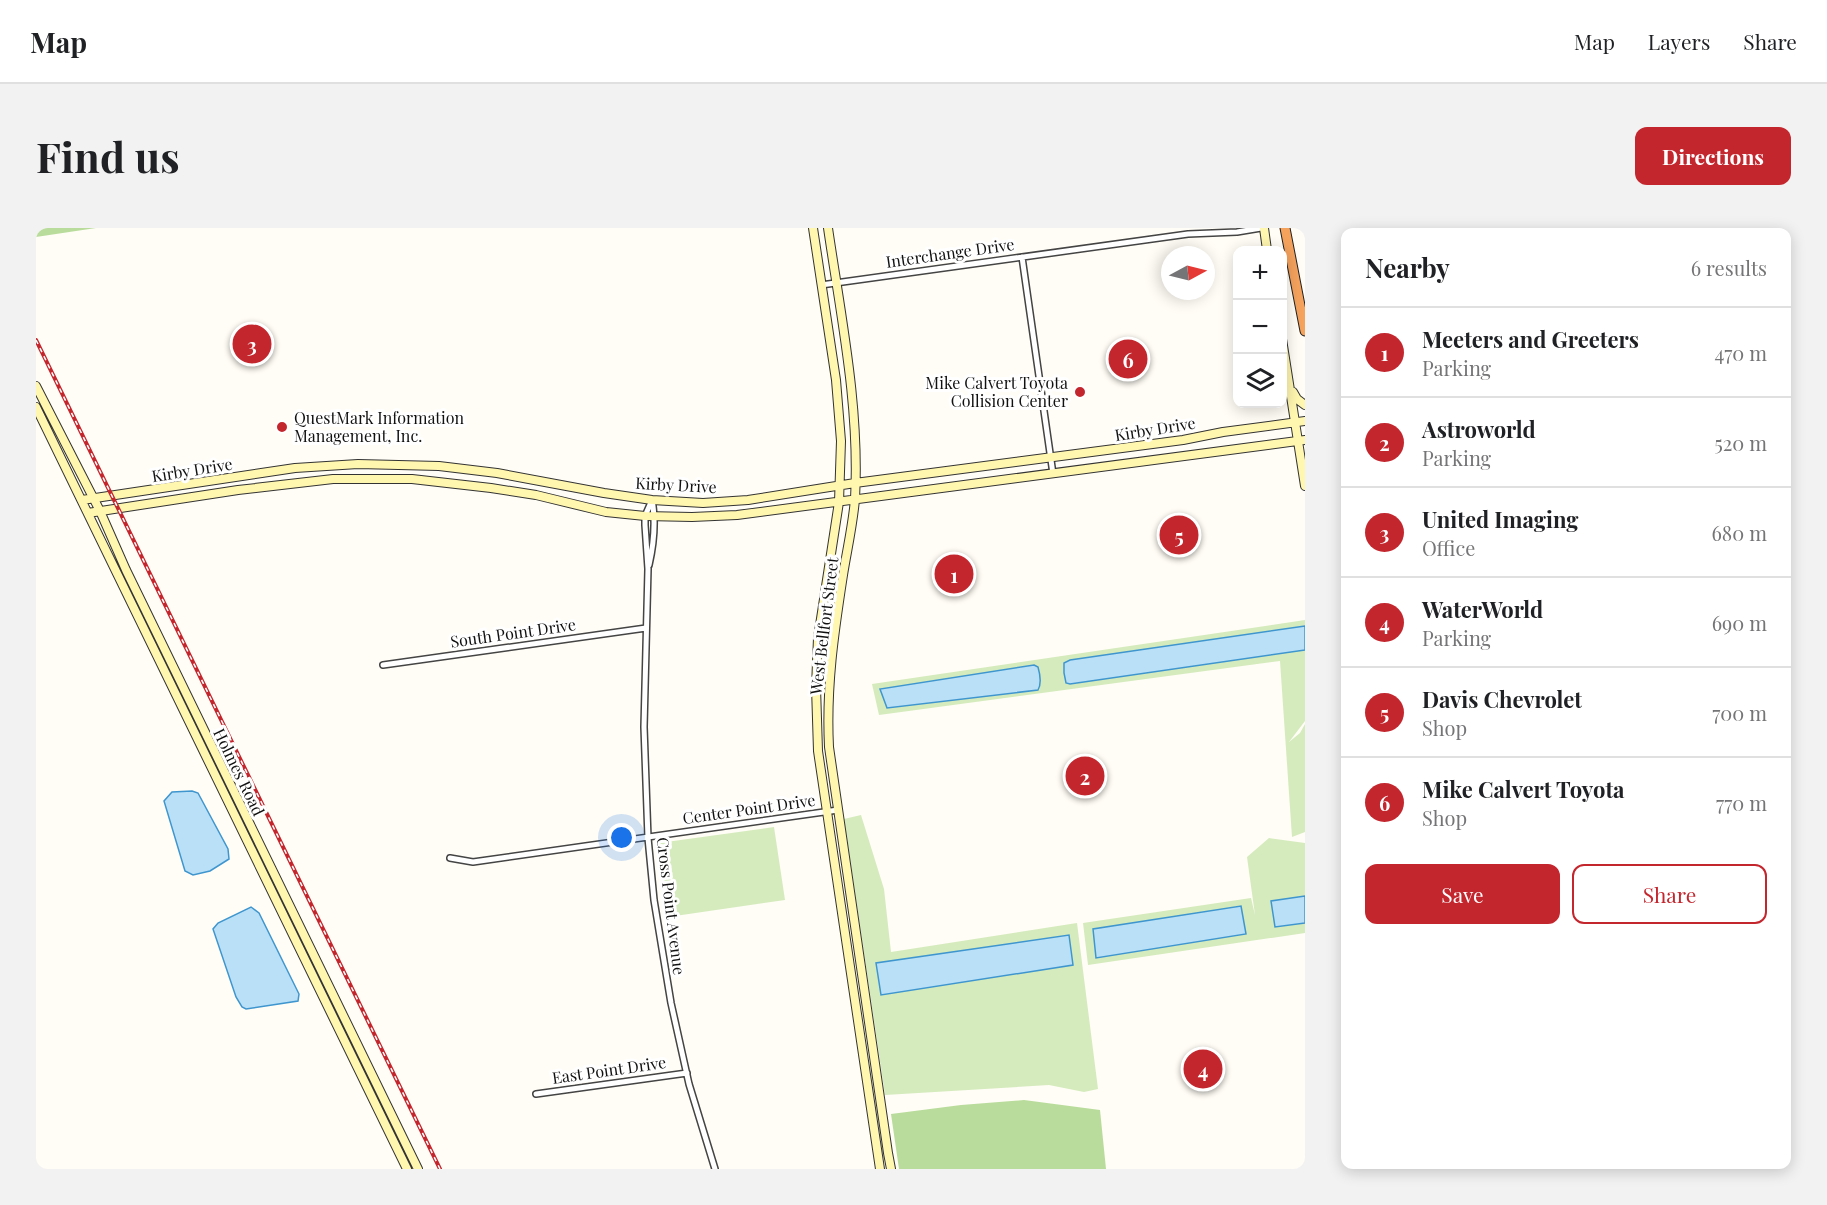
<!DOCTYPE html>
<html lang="en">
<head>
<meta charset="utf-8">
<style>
	:root { --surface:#fff; --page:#f2f2f2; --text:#202124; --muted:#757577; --line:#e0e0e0; --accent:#c4262e }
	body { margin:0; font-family:"Playfair Display",serif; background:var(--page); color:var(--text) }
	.controls { position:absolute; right:18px; top:18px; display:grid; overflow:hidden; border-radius:12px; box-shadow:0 3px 15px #0003 }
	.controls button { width:54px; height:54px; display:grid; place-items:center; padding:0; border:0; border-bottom:2px solid var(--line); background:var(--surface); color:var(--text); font:30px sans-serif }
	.compass { position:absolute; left:1125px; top:18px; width:54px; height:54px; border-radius:50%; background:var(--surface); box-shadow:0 3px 15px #0003; rotate:83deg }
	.you { position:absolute; left:586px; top:610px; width:21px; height:21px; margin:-15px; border:4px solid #fff; border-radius:50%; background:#1a73e8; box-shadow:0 0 0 9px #1a73e833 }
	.badge { display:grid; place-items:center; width:39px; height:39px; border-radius:50%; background:var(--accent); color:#fff; font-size:20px; font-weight:700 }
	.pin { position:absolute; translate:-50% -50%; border:3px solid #fff; box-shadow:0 2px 6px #0006 }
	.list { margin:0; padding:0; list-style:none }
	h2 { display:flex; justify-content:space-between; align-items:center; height:78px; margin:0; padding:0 24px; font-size:26px }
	h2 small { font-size:20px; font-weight:400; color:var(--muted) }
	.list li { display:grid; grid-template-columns:39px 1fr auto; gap:18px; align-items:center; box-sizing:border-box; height:90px; padding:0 24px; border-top:2px solid var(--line) }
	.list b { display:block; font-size:22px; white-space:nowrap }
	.list p { margin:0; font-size:20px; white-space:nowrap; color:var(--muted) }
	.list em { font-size:20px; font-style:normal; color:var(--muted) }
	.actions { display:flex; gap:12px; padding:18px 24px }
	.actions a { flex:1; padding:14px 0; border:2px solid var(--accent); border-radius:12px; text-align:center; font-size:21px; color:var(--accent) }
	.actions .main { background:var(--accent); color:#fff }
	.icon { flex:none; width:33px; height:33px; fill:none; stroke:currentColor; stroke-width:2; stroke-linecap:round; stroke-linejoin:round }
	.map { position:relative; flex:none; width:1269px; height:941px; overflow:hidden; border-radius:12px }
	header { display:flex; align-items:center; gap:36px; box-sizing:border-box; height:84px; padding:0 30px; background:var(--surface); border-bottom:2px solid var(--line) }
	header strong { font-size:28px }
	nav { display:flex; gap:33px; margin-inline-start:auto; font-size:21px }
	.intro { display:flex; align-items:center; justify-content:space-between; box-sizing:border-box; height:144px; padding:0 36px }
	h1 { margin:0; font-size:42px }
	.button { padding:15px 27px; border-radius:12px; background:var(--accent); color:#fff; font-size:21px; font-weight:700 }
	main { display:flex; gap:36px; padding:0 36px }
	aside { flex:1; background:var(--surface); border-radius:12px; box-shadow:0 3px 15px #0003 }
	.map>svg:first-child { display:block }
</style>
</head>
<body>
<header>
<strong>Map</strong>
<nav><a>Map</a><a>Layers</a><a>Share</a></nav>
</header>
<div class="intro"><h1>Find us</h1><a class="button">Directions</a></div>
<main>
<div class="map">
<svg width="1269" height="941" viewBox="0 0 1269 941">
	<rect width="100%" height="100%" fill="#fffdf5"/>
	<path fill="#d5ebbd" d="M1269 392V493L1253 514 1264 505 1269 496V604L1256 609 1244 433 843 487 836 456Z
		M825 587 848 661 855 724 1041 695 1062 861 1048 864 1013 857 849 867 808 591Z
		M738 599 749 672 632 689 623 615Z
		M1233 610 1269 615V705L1052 737 1047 695 1215 670 1219 687 1211 629Z"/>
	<path fill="#b9dc9c" d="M0 0H60L0 9Z
		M988 872 1064 882 1070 941H863L855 886 925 877Z"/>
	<path fill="#b9e0f7" stroke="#3f96cf" stroke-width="1.5" d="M1269 398V422L1034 456 1030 455 1028 445V435L1034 432Z
		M998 437 1002 439C1004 446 1006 455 1002 462L851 480 844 461Z
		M156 563 162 565 192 621 193 631 174 643 157 647 149 643 128 573 136 564Z
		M1269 668V695L1239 699 1235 673Z
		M1205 678 1210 706 1060 730 1057 701Z
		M215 679 223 685 263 766 262 773 210 781 206 779 200 769 177 701 182 695Z
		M1033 707 1037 737 845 767 840 735Z"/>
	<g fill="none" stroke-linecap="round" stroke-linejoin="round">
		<defs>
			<path id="street" d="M986 29 1017 246
				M785 57 1152 6 1201 4 1225 0
				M616 272 609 288V297L612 341 608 499 612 610 618 672 635 775 653 856 679 941
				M613 337C618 315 620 293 616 272
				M347 437 610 400
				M414 630 437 634 802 582
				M500 866 651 845"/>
			<path id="secondary" d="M777 0 800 152 805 213 803 274 782 410 780 459 782 523 844 941
				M792 0C805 89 824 180 819 271 817 296 811 322 807 347 798 405 790 459 793 519L852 925 855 941
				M1228 0 1231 22
				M1246 111 1269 258
				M0 158 64 283 90 342 382 941
				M1257 164 1261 171 1269 177
				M0 179 371 941
				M46 272 259 240 322 236 403 238 461 245 568 265 616 272 667 275 712 272 819 255 1147 212 1187 204 1269 193
				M52 285 202 262 297 251H376L455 260 500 267 570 284 609 288 656 289 701 287 1269 212"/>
			<path id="highway" d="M1249 0 1269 103"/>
		</defs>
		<use href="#street" stroke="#444" stroke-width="8"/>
		<use href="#secondary" stroke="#333" stroke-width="10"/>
		<use href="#highway" stroke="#222" stroke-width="11"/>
		<use href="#street" stroke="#fff" stroke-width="5"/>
		<use href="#secondary" stroke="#fff6b0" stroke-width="8"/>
		<use href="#highway" stroke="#f5a25d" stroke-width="9"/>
		<defs>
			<path id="rail" d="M0 112 404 941"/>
		</defs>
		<use href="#rail" stroke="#c4262e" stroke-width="4"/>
		<use href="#rail" stroke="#fff" stroke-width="1.5" stroke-dasharray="4.5" stroke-linecap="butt"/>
	</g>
	<g fill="#c4262e" stroke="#fff" stroke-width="2">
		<circle cx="1044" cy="164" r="6"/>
		<circle cx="246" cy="199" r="6"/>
	</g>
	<g text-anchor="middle" stroke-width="6" stroke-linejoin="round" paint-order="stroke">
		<g font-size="16" fill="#111" stroke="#fff">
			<text transform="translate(914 25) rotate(-8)" y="6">Interchange Drive</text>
			<text transform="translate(1119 201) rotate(-9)" y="6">Kirby Drive</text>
			<text transform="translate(156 242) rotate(-9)" y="6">Kirby Drive</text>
			<text transform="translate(640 257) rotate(3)" y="6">Kirby Drive</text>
			<text transform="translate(788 398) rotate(-83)" y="6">West Bellfort Street</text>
			<text transform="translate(477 405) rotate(-8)" y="6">South Point Drive</text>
			<text transform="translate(203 544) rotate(64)" y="6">Holmes Road</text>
			<text transform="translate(713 581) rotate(-8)" y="6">Center Point Drive</text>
			<text transform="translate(635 678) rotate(83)" y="6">Cross Point Avenue</text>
			<text transform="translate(573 842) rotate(-8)" y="6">East Point Drive</text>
		</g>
		<g font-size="16" fill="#111" stroke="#fff" text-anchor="end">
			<text x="1032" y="161">Mike Calvert Toyota<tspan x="1032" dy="18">Collision Center</tspan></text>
			<text x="258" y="196" text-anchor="start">QuestMark Information<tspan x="258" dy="18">Management, Inc.</tspan></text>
		</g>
	</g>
</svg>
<div class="controls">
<button>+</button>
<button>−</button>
<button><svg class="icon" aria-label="layers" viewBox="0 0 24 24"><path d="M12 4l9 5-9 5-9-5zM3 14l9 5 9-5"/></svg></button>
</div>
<svg class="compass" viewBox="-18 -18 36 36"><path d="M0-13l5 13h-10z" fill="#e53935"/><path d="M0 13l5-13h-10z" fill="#757577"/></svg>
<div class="you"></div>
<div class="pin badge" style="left:918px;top:346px">1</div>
<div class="pin badge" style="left:1049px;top:548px">2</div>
<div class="pin badge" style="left:216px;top:116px">3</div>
<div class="pin badge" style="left:1167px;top:841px">4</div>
<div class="pin badge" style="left:1143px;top:307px">5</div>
<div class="pin badge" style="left:1092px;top:131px">6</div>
</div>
<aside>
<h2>Nearby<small>6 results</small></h2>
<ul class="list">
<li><span class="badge">1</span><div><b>Meeters and Greeters</b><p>Parking</p></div><em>470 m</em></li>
<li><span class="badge">2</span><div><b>Astroworld</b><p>Parking</p></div><em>520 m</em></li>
<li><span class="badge">3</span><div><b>United Imaging</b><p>Office</p></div><em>680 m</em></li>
<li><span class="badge">4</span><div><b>WaterWorld</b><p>Parking</p></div><em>690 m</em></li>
<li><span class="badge">5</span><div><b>Davis Chevrolet</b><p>Shop</p></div><em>700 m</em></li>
<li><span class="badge">6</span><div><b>Mike Calvert Toyota</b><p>Shop</p></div><em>770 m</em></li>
</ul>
<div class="actions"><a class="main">Save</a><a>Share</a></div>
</aside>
</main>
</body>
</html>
